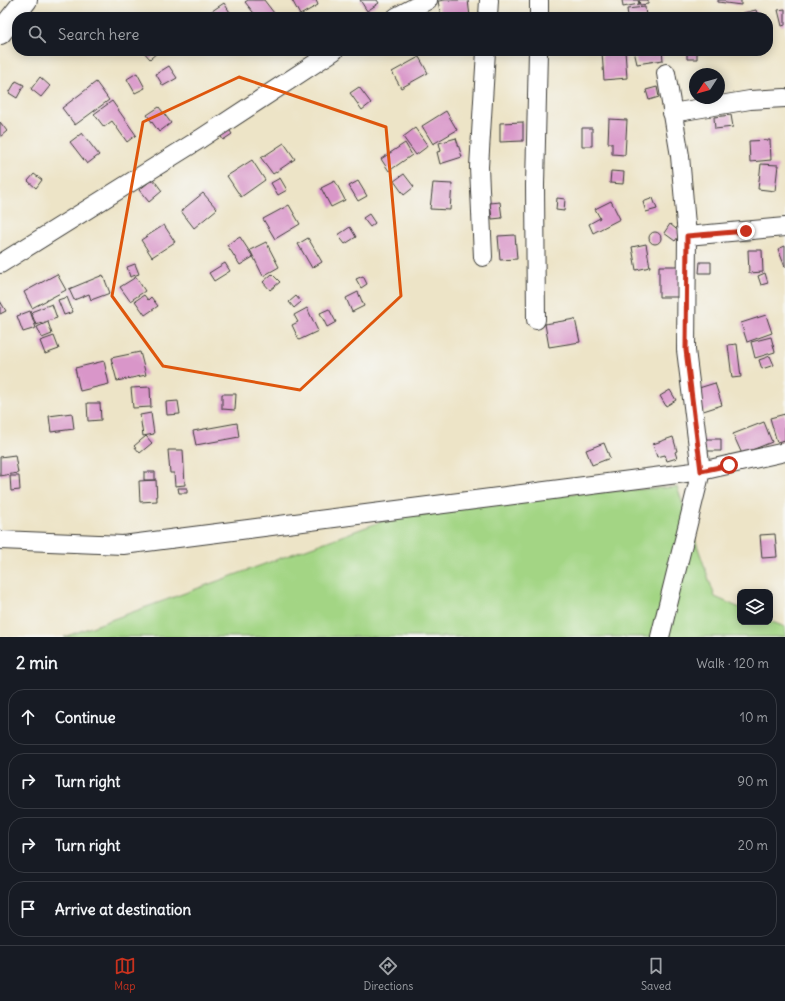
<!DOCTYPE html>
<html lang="en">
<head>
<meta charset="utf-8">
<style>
	:root { --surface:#171b24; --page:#242831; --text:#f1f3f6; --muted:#9ea1a6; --line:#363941; --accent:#c8321e }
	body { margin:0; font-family:Delius,sans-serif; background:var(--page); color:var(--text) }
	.controls { position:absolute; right:12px; bottom:12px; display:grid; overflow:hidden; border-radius:8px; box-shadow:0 2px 10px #0003 }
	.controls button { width:36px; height:36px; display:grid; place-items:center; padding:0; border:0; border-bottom:1px solid var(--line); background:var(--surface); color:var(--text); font:20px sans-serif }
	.compass { position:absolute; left:689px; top:68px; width:36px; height:36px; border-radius:50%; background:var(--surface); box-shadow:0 2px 10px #0003; rotate:234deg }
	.stop { position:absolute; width:12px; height:12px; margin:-9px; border:3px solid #c8321e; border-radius:50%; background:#fff }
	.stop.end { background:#c8321e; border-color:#fff; box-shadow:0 1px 4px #0008 }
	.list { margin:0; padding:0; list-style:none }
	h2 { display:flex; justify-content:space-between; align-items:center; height:52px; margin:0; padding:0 16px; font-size:17px }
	h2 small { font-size:13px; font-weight:400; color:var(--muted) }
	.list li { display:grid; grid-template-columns:26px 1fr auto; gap:12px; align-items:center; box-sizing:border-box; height:56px; margin:0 8px 8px; padding:0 8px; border:1px solid var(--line); border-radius:16px }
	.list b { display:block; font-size:15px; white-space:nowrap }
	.list em { font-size:13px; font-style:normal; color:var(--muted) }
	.icon { flex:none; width:22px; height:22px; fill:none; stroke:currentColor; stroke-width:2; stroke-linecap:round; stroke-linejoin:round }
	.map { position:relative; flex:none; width:785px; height:637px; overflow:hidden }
	.search { position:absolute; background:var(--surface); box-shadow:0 2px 10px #0003; left:12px; right:12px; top:12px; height:44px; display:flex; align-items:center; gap:10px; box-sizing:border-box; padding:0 14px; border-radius:16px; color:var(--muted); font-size:15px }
	.sheet { height:308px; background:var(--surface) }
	nav { display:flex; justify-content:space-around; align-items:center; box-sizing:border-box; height:56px; border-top:1px solid var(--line); background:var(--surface); font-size:11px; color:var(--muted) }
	nav a { display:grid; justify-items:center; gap:2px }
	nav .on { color:var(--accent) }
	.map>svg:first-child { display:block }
</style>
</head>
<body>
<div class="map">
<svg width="785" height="637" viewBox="0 0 785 637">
	<rect width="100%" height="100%" fill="#f6f6f2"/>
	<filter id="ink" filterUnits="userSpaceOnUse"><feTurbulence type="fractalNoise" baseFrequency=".025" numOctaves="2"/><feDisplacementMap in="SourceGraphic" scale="8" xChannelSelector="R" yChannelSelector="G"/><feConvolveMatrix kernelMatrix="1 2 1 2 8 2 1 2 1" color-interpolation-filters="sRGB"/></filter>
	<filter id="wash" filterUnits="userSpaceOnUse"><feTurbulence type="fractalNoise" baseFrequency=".012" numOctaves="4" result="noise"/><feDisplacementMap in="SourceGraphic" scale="16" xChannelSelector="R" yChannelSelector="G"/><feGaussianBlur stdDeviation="0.9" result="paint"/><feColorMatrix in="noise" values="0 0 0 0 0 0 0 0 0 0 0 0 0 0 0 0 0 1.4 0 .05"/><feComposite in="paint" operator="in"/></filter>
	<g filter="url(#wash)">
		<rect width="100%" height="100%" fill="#ede4c7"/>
		<path fill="#a3d584" stroke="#607850" d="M677 487 715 597 740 608V622L770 621 785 627V637H64L435 502Z"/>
		<g id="blocks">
			<path fill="#d996c9" d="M248 0H264L277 17H257L245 2Z
				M292 0H316L318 5 300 15Z
				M360 0H377L379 3 367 11Z
				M445 0H468L470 17H441L438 1Z
				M622 0H638L639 4 623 7Z
				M639 0H648V4L640 5Z
				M718 0H741V5L718 2Z
				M224 3 233 17H207L206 15Z
				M645 7 646 17H628L627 9Z
				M785 9V25L782 26 778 10Z
				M756 10 758 17H744L743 13Z
				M143 51H159L150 59Z
				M625 51 627 78 604 80 602 52Z
				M634 51H662L663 60 637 64Z
				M687 51H697V59H687Z
				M419 57 428 73 401 88 392 72Z
				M169 66 177 78 163 86 156 74Z
				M137 73 145 88 135 93 127 79Z
				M40 77 50 86 41 97 31 89Z
				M16 81 24 85 17 98 9 93Z
				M96 82 109 100 75 125 62 108Z
				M359 87 371 103 362 110 350 93Z
				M657 87 659 97 649 100 646 90Z
				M112 101 136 135 127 142 112 121 104 127 94 114Z
				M159 107 171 123 159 132 147 115Z
				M446 111 457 130 433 144 422 126Z
				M731 115 733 127 715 129 714 117Z
				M609 119 627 120 625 155 612 154V143H608Z
				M0 122 7 131 0 137Z
				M523 122V141L500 142V123Z
				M228 128 232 134 223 140 219 133Z
				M415 128 428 146 416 155 403 137Z
				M582 128H592V146H582Z
				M82 133 99 155 87 164 70 142Z
				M456 138 462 157 440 164 437 152 441 151 439 143Z
				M770 140 771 160 750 162 749 141Z
				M284 143 295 159 273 174 261 158Z
				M405 143 412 155 389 171 381 159Z
				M252 160 265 180 241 197 227 176Z
				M761 164 778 165 775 191 758 189Z
				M611 171 624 172 623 184 610 183Z
				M34 174 42 180 36 188 28 181Z
				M404 174 414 187 404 195 394 181Z
				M280 178 287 190 278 195 271 183Z
				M153 179 162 191 149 202 139 190Z
				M335 181 345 200 331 207 321 188Z
				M358 181 367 196 358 201 349 186Z
				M433 183 452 184 450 210 430 209Z
				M203 193 217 209 194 228 181 211Z
				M557 198 565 199 564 211 556 210Z
				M653 198 657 209 646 212 643 202Z
				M611 201 620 219 593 233 589 224 600 218 595 209Z
				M500 202 502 218 492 219 490 203Z
				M289 205 300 224 275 239 263 219Z
				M369 214 375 223 370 227 363 218Z
				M670 224 681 233 675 241 664 233Z
				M164 225 175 242 152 257 141 240Z
				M350 227 356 237 345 244 338 235Z
				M649 238a6 6 0 1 1 12 0a6 6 0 1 1-12 0Z
				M515 235 517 259 500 260 498 236Z
				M240 237 253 257 240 265 227 245Z
				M308 238 322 262 312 268 298 244Z
				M266 242 279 267 263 276 250 250Z
				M646 244 650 267 636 270 632 247Z
				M785 246V267L778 249Z
				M748 250H762L763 272 749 273Z
				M700 262H711V273H699Z
				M225 263 230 271 214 281 209 273Z
				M135 264 139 274 130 277 127 267Z
				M659 266H680V297H659Z
				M765 273 768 283 761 285 758 276Z
				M57 274 66 290 32 308 24 292Z
				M272 274 280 282 270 290 263 282Z
				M103 275 110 293 91 300 89 294 74 300 69 289Z
				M363 276 367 284 361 288 356 279Z
				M136 277 145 291 130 301 120 287Z
				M358 292 364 306 352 312 346 298Z
				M144 295 148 300 151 297 158 306 145 315 135 301Z
				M296 296 301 302 294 308 289 302Z
				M67 297 73 312 64 315 58 300Z
				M0 301 6 311 0 314Z
				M52 304 57 318 36 325 31 312Z
				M307 308 318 331 299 340 292 325 298 322 294 315Z
				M329 309 336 322 327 327 320 313Z
				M30 311 36 328 23 332 17 316Z
				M766 315 772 333 747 342 741 323Z
				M575 319 580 342 549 347 545 324Z
				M48 322 52 334 42 338 37 327Z
				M54 336 59 349 45 354 40 341Z
				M771 337 775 352 755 358 751 342Z
				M737 344 741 377 732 378 728 345Z
				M140 352 146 375 117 381 111 358Z
				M770 356 774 365 762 369 759 360Z
				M104 361 109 384 80 391 75 368Z
				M715 383 722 405 694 414 686 392Z
				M150 387 151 407 133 408 131 388Z
				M670 390 676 400 666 406 660 396Z
				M222 394H236L235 410 222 409Z
				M178 401 180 414 167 415 166 402Z
				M87 403H100L101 420 88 421Z
				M72 413 74 429 51 432 49 416Z
				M151 413 154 434 143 436 140 415Z
				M785 414V440L777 442 770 418Z
				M764 422 772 442 742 454 733 434Z
				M237 423 239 437 196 445 193 431Z
				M146 436 152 443 140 453 134 446Z
				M673 437 677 451 675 452 677 458 667 461 665 455 657 457 653 444Z
				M701 439H721V451H702Z
				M604 443 610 458 592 465 586 450Z
				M168 450H183L185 485 175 486 174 473H170Z
				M15 455 18 473 0 476V457Z
				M144 472H155V480H144Z
				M10 476H19L20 490 11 491Z
				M156 480 157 501 140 502 139 481Z
				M178 488H187V493H179Z
				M775 534 777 557 762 558 760 535Z"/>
		</g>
	</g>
	<g filter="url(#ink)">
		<use href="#blocks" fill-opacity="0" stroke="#3b3a36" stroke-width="1"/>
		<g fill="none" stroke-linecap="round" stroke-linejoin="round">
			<defs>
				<path id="minor" d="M396 17 428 0
					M488 17 489 0
					M539 17V0
					M672 113 750 100 785 98
					M687 236 785 227
					M483 257 479 167 486 51
					M0 264 200 139 334 51
					M536 320 535 185 538 51
					M0 540 123 545 701 471 785 452
					M660 637 701 471 686 350 687 236 680 156 666 73"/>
				<path id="major" d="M0 33 26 0"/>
			</defs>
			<use href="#minor" stroke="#3b3a36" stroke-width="20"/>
			<use href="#major" stroke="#3b3a36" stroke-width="24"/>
			<use href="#minor" stroke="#fff" stroke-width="18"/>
			<use href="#major" stroke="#fff" stroke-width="22"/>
		</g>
	</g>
	<g fill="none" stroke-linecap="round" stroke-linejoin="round" filter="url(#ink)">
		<path stroke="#c8321e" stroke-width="5" d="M729 465 701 471 686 350 687 236 746 231"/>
	</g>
	<path fill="none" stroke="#de560d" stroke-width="3" stroke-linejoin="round" d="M239 77 386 127 401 296 300 390 163 366 112 296 143 122Z"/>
</svg>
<div class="controls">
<button><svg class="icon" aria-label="layers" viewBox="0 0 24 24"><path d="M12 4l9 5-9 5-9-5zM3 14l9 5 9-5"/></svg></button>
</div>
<svg class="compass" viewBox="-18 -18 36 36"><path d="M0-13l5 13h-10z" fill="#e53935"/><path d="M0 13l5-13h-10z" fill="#9ea1a6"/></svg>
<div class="stop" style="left:729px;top:465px"></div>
<div class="stop end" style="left:746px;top:231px"></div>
<div class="search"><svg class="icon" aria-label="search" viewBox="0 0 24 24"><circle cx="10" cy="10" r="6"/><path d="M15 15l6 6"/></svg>Search here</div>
</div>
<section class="sheet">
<h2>2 min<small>Walk · 120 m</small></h2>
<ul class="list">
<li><svg class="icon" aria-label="ahead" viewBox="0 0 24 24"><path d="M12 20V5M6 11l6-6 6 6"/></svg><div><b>Continue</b></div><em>10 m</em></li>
<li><svg class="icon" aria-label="right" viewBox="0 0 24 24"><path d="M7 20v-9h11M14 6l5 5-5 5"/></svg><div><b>Turn right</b></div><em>90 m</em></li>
<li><svg class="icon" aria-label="right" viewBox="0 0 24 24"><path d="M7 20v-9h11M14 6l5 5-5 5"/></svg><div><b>Turn right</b></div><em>20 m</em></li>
<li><svg class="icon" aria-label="arrive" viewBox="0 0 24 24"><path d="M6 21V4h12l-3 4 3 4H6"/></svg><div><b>Arrive at destination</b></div></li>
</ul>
</section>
<nav>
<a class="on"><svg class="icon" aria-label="map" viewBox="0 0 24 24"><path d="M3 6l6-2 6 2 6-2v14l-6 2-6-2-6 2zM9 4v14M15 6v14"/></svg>Map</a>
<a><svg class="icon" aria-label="directions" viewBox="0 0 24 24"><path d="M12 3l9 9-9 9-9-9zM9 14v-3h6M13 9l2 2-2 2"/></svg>Directions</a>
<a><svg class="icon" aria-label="saved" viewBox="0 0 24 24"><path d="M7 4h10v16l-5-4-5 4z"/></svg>Saved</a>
</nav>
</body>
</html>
